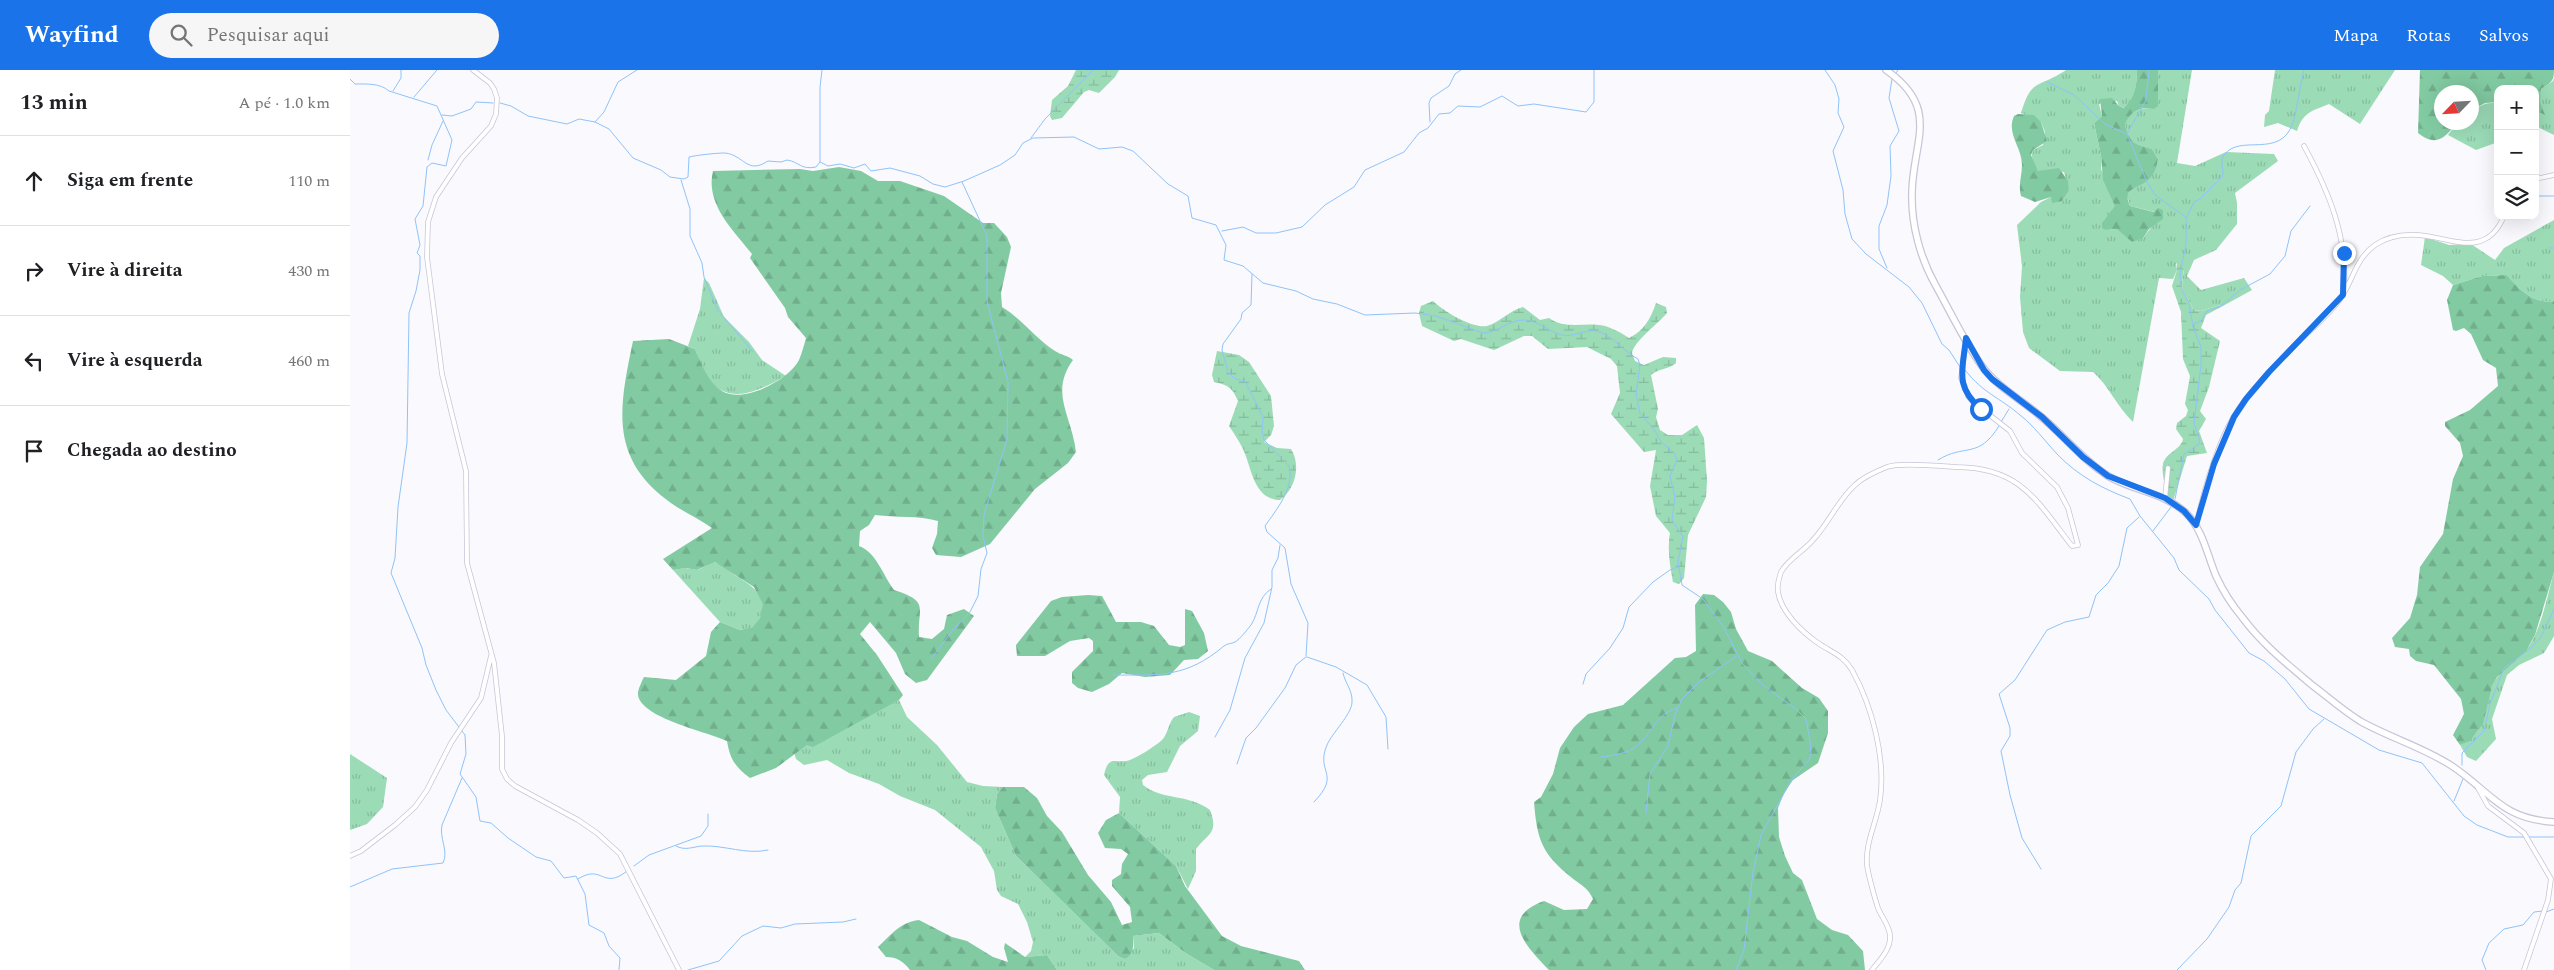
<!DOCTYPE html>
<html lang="pt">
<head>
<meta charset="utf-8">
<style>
	:root { --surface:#fff; --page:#f6f6f6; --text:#202124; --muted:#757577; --line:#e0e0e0; --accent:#1a73e8 }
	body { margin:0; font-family:Spectral,serif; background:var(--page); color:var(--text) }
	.controls { position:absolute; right:15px; top:15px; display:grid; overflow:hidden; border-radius:10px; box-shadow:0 5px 20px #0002 }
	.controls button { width:45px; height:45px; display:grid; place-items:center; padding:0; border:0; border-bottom:1px solid var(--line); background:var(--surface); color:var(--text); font:25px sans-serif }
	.compass { position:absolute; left:2084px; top:15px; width:45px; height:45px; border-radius:50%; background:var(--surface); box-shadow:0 5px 20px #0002; rotate:245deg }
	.stop { position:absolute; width:15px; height:15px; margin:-11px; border:4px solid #1a73e8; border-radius:50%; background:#fff }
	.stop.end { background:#1a73e8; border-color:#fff; box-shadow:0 1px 5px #0008 }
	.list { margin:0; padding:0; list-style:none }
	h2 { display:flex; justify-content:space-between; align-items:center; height:65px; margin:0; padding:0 20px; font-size:21px }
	h2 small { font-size:16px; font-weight:400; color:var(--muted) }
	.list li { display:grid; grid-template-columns:32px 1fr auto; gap:15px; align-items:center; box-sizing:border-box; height:90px; padding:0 20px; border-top:1px solid var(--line) }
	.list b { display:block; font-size:19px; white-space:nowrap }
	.list em { font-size:16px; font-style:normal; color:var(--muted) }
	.icon { flex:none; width:28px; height:28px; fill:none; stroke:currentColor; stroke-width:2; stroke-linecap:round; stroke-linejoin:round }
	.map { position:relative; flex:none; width:2204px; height:900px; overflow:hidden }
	header { display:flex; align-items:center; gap:30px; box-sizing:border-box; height:70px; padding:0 25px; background:var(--accent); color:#fff }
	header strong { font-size:24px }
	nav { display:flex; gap:28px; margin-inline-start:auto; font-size:18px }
	.search { width:350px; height:45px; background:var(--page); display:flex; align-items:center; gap:12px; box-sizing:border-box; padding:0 18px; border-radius:28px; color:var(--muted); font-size:19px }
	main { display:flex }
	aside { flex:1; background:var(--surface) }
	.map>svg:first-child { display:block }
</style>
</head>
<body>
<header>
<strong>Wayfind</strong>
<div class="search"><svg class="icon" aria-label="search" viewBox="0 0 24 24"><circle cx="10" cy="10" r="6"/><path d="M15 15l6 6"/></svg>Pesquisar aqui</div>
<nav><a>Mapa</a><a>Rotas</a><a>Salvos</a></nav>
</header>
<main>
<aside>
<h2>13 min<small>A pé · 1.0 km</small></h2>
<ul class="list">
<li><svg class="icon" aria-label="ahead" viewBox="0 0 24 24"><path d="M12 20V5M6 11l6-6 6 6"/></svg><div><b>Siga em frente</b></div><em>110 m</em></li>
<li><svg class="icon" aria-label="right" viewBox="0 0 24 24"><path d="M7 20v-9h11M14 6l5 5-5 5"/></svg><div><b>Vire à direita</b></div><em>430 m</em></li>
<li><svg class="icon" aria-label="left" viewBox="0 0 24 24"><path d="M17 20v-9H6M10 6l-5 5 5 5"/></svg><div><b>Vire à esquerda</b></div><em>460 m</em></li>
<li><svg class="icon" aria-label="arrive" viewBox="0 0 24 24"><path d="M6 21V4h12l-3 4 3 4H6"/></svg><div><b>Chegada ao destino</b></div></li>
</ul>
</aside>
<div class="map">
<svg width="2204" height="900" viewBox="0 0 2204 900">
	<defs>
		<pattern id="grass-tufts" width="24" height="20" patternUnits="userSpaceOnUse" patternTransform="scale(1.25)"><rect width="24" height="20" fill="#9bdbb6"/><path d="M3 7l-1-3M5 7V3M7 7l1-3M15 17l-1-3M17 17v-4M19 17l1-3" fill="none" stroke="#86bc9d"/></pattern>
		<pattern id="forest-firs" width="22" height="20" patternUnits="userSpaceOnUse" patternTransform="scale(1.25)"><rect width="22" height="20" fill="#82cba2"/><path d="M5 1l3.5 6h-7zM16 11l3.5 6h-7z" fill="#71ae8c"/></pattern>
		<pattern id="wetland-marsh" width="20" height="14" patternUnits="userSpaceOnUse" patternTransform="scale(1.25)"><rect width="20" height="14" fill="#9bdbb6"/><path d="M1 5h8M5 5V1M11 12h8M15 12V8" fill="none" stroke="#86bc9d"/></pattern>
	</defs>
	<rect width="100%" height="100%" fill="#faf9fd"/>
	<path fill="url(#grass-tufts)" d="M1716 0H1787C1787 15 1785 27 1775 38L1769 36 1767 31 1749 34 1752 46 1744 53 1751 86V99L1766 136 1756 149V160L1767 159 1793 168 1803 155 1805 142 1780 136 1777 126C1787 108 1804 115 1808 89L1802 79C1783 75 1781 74 1775 55 1778 43 1787 38 1800 38L1808 20V0H1842L1827 93 1845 96 1876 82 1924 84 1928 91 1885 123 1887 133V154L1866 180 1844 190 1837 206 1851 220 1894 208 1902 220 1871 237 1870 235 1851 241 1844 240C1833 217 1830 227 1834 199L1826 193 1827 200 1823 209 1809 208 1783 352C1767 337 1759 316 1743 302L1710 301 1679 278 1673 262 1670 227 1672 196 1667 155 1691 132 1701 127 1712 131 1719 121 1714 102 1688 101C1684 94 1680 88 1683 80L1693 75 1695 62 1691 52 1671 43C1682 7 1688 19 1716 0Z
		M1925 0H2045L2010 54 1979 34C1962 41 1953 42 1947 61L1928 53 1914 57 1915 45 1919 41Z
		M2204 8V65L2185 56C2185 42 2189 34 2191 19L2203 11Z
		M2148 32V72L2126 80 2098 65 2107 53 2122 52V40L2135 34Z
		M2204 150V231C2184 235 2169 219 2157 205L2132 206 2103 215 2093 206 2071 195 2075 167 2099 175 2121 174 2145 190 2154 178Z
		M354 208 359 213 374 247 399 272 412 290 436 306C411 319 380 338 358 308 352 300 349 288 345 279L338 276 350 239Z
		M364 492C373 494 378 500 385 505 406 519 426 530 404 557L390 560 370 552 323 500 335 498 348 500Z
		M2204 502V566L2194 583 2169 595 2157 605 2142 649 2146 669 2126 691 2117 687 2110 675C2140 662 2130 639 2143 614 2150 600 2165 592 2175 581 2190 566 2198 523 2204 502Z
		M549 630 557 647 587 675 617 712 633 716 653 717 647 724 645 738 666 786 768 886 774 889 784 878 783 866 809 863 837 884 864 900H707L697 885 675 887 681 881 683 872 677 852 668 834 651 826 647 820 644 801 631 777 585 740 550 726 529 714 499 703 477 690 454 695 446 689 444 682 457 675Z
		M839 642 850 646 848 661 830 676 817 702 798 705 792 710 793 715C813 731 837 723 860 740 869 764 858 763 846 779V801L838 819 826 796 769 743 770 727 754 705C759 683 766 695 780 690 790 686 802 678 811 671 818 665 818 654 824 647Z
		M0 684 37 708 33 737 17 754 0 760Z"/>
	<path fill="url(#forest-firs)" d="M1787 0H1808V36L1804 39C1791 35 1779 42 1775 55 1781 74 1783 74 1802 79L1808 89C1807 96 1805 103 1800 108 1790 119 1771 117 1780 136L1804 142 1808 138 1813 140V149L1799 159 1793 168 1782 172 1767 159 1756 160 1752 158V153L1765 136 1753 110 1751 86 1744 53 1752 46 1750 29 1762 28 1769 36 1774 38C1785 28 1787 14 1787 0Z
		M2070 0H2204C2204 12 2200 13 2191 19L2190 32 2195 45 2185 40V19H2148V32L2135 33 2122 40V22H2092V52L2107 53C2095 67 2087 78 2068 63Z
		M1668 44 1684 45 1691 52 1697 71 1683 80 1681 85 1688 101 1709 98 1718 111 1719 121 1712 131 1702 133 1701 127 1685 132 1671 126C1668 114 1672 106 1672 95 1672 77 1656 64 1664 46Z
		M489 97 511 101 528 111H550L594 126 633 153H644L657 167 661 177 651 223 652 237C672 249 686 269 705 281 711 285 717 285 723 290 699 323 722 346 726 382L718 393 685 419 640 474 611 487 586 485 582 478 587 464 588 451C568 445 546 448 525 445L519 455 510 461 509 476C526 482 533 505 544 520 581 532 567 537 569 567L582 569 594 559 597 545 614 539 624 546 577 610 566 613 555 604 546 583 520 552 510 564 527 585 553 625 549 630 463 677 457 675 426 698 400 708C385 697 380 689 377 671 359 662 285 647 288 622 289 617 292 611 294 607L326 610 356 586 361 562 370 552 390 560 403 557 410 548 413 534 404 517 365 492 347 500 336 498 323 500 313 489 362 458C348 448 331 441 317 430 258 386 270 334 283 271L319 269 345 279C352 295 357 311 372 321 393 334 439 310 449 290 452 283 454 275 456 268L438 247 435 238 400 188 402 184C383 160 355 134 363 101L450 99 463 101Z
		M2157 205C2169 219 2184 235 2204 231V502L2185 565 2176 581 2147 607 2142 616 2133 654 2120 671 2110 675 2103 665 2114 644 2111 629 2084 595 2066 591 2060 586 2059 579 2045 577 2042 568 2060 548 2067 525 2070 497 2093 464 2103 409 2113 386 2110 373 2095 356V352L2120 340 2148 316 2146 298 2133 290 2121 264 2114 258 2106 261 2103 260 2097 230 2103 215 2132 206Z
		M1353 524 1364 525 1373 532 1381 542 1386 559 1398 581 1422 591 1452 618 1469 628 1478 641V663L1468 693 1443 710 1434 723 1428 738 1429 767 1435 786 1443 803 1452 810 1467 849 1482 860 1498 865 1513 881 1515 900H1199C1176 876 1148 848 1194 831L1214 840 1237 839 1243 829C1238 818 1231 815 1222 808 1192 784 1187 770 1184 732L1191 727 1203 704 1210 678 1224 657 1238 644 1273 635 1325 588 1336 587 1346 581 1345 535Z
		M738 525 752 526 766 552H791L804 556 819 575 830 577 835 575V539L842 541 854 563 858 581 848 589 834 590 820 605 795 607 772 603 759 614 742 622 728 618 722 613V602L743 581V571L739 568 720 571 695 586H667L666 575 701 531 712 527Z
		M653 717H674L687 728 697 746 712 762 738 805 761 832 772 855 782 852 780 837 762 816V810L771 804 772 794 778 784 771 779 755 778 748 763 756 750 769 743 826 796 835 816 872 866 891 876 949 891 955 900H864L837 884 809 863 783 866C783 875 785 885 774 889L768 886 666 786 645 738 647 724Z
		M569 850 602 867 617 871 643 887 658 892 654 878 655 873 675 887 697 885 707 900H560C553 891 547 887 536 887L528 877C541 865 550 852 569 850Z"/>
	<path fill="url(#wetland-marsh)" d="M726 0H769L765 7 749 23 739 20 734 22 712 48 702 50 700 46 702 30 718 16Z
		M1827 191 1834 199C1830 227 1833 217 1844 240L1851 241 1870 235 1871 237 1856 245 1851 258 1870 271 1859 317 1850 341 1856 349 1849 361 1857 383 1837 386 1823 431 1816 426C1816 417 1811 402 1813 394 1816 382 1831 380 1833 369L1826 359 1827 353 1836 346 1838 340 1835 334 1840 306 1833 289 1831 242 1822 216 1827 200Z
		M1083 231C1093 241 1123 259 1137 256 1150 252 1159 241 1173 237L1190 250 1199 248C1214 259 1232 253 1249 255 1259 256 1270 262 1279 268 1294 261 1301 248 1306 233L1316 237 1317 243C1309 253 1284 271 1282 283L1285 291 1294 295 1313 287 1326 288V293C1318 300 1309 298 1301 305L1308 339 1306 347 1310 360 1318 365H1332L1347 355 1354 368 1357 411 1356 427 1338 465 1334 508 1329 514 1323 512C1320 496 1317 479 1320 463L1306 446 1300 416 1306 380 1294 382 1261 344 1270 323 1267 296 1261 289 1237 277 1198 279 1182 266H1174L1144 280 1111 269 1104 271 1072 256 1069 243 1071 236Z
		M867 281 889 285 899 292 921 326 924 356 921 365 914 372 927 378 941 379C951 394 946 419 930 430 903 429 902 398 893 379 889 371 884 363 879 356L888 331C882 317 878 315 864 312L862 305Z"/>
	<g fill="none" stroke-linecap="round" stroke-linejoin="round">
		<path stroke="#8fc3f9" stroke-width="1" d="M1475 0 1485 15 1489 29 1488 43 1494 57 1483 81 1493 120 1495 144 1502 169 1516 184 1559 217 1572 233 1592 274 1599 280 1610 297
			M1546 3 1548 0
			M0 9 5 14C17 14 30 13 39 21L87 36 102 70 96 96 82 93 77 97 73 136 65 149 70 175 67 183 70 186V200L66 221 59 243 57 373 48 437 45 488 41 503 72 578 76 595 86 620 96 640 115 665 116 684 110 704 126 727 130 751 141 753 158 768 186 787 201 791 214 808 226 806 235 824 239 855 254 863 259 876 270 888 269 900
			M1697 12 1724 25 1755 54 1777 64 1797 112 1805 125 1837 148
			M43 21 51 8V0
			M64 27 87 0
			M150 33 161 36 178 46 217 54 229 49 245 52 259 59 283 88 311 100 320 107 334 109 338 107 339 87C348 85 366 83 375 83 394 85 397 105 418 91L431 92 437 90C450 92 450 100 466 97L470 92V17L472 0
			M92 45 102 46 121 39 126 32 143 33
			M245 52 254 42 268 12 287 0
			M1080 52 1079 33 1081 28 1099 16 1105 4 1111 0
			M1777 64 1796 30 1799 0
			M681 68 695 49 743 0
			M78 90 82 75 93 51
			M470 92 478 96 490 94 504 98 515 94 521 101 540 98 570 106 583 114 595 117 614 111 650 95 665 85 673 73 683 68 724 67 749 79 772 77 783 81 818 114 838 126 842 148 866 155 876 175 874 190 893 196 913 213 946 221 963 229 987 234 1015 245 1065 243 1086 246 1133 263C1148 263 1158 250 1173 250 1188 250 1199 262 1212 265 1223 268 1235 259 1246 261 1260 263 1274 282 1288 289L1290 295 1286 324 1290 343 1305 361 1311 372 1324 383 1327 390 1320 406 1325 427 1322 450 1333 467 1328 492 1332 515 1353 529 1373 556 1392 593 1413 615 1447 640 1456 649 1460 671 1461 684 1459 690 1442 709 1411 765 1403 802 1394 880 1386 900
			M331 110 340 139V166L352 193 354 207 367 239 403 282
			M2185 126H2204
			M872 161 893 157 906 163H926L952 157 975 135 1004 117 1015 100 1054 82 1069 63 1078 58 1089 44 1100 43 1108 36 1130 37 1152 26 1168 36 1184 34 1236 42 1244 32V0
			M2199 178H2204
			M1537 198 1529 179V156L1537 135 1541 106 1540 76 1549 61 1539 28 1542 9
			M902 204 901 235 892 243 891 249 873 274 872 280 878 302 885 309 895 311 913 347 912 362 914 370 939 396C945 418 926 440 915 456L917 462 935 478 941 514 958 553 956 586
			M1844 254 1852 250 1857 241 1871 236 1890 220 1920 204 1935 186 1941 161 1960 136
			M1615 300C1634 324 1649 327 1670 345 1684 356 1695 371 1707 384 1728 406 1753 419 1780 429L1790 446 1824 488 1829 500 1859 529 1865 540 1899 583 1914 591 1935 609 1959 639 2029 680 2072 693 2114 746 2127 755 2158 767H2204
			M1651 352 1659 339
			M1588 390C1615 373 1628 390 1649 356
			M1825 429 1834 384 1848 375 1850 371 1844 353 1851 295V277L1843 257 1839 233 1832 220 1830 204 1836 174V149L1844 132 1850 129 1872 107C1875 100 1869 92 1874 85 1890 63 1930 90 1943 53 1947 40 1950 15 1954 0
			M1803 461 1821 437
			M957 587 986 597 1017 615 1036 647 1038 679
			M581 589 602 561 620 542 628 526 631 499 637 483 633 466 634 445 657 369 658 312 637 231V166L612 112
			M763 605C810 605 836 608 874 576 878 573 881 574 885 572 890 569 897 560 901 555 909 543 907 528 921 519
			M1233 614 1236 604 1260 578 1273 558 1279 537 1303 512 1320 500 1328 497
			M865 667 880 640 895 588 914 553 922 517V500L928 488 930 475
			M1251 687C1264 685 1278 684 1288 675 1303 662 1306 644 1327 638
			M887 694 896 668 906 658 935 618 946 595 956 587
			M2112 695V683L2134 661 2140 634 2154 598 2180 579 2191 567 2204 539
			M2104 731 2113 709
			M964 732C992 703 965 703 977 675 982 663 1002 644 1002 632 1003 621 995 613 993 603
			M1296 743 1300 704 1318 676 1325 645 1332 629 1350 611 1387 586
			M326 776C335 781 342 777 352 776 375 775 396 785 418 780
			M284 796 299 785 351 766 358 756V744
			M1691 799 1672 768 1660 725 1651 681 1660 666V658L1649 624 1665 610 1697 560 1715 552 1739 547 1746 525 1758 513 1769 496 1777 458 1789 447
			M228 809C253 793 252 821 277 801
			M0 817 42 799 93 793C99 781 89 768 92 755L112 708
			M2196 842 2204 839
			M338 900 369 891 392 866 413 856 431 858 445 854 493 852 506 849
			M1827 900 1857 869 1879 837 1885 820 1891 813 1901 766 1931 736 1946 682 1963 659 1974 649
			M2136 900 2132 890 2139 873 2154 859 2173 855 2184 842 2193 841"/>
		<defs>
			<path id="street" d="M123 0 140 13 144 19 147 28 146 44 141 56 112 88 86 127 78 152 77 187 92 304 116 401 117 493 144 593 152 666V699L157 709 165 716 228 750 247 763 270 784 329 900
				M1954 76C1979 122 1998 167 1994 220
				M2185 109 2204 105
				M1815 428 1818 398
				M1846 455C1854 422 1863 388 1878 357 1892 329 1915 306 1937 283 1953 266 1973 251 1988 232 2003 213 2004 190 2025 175 2037 167 2053 164 2068 165 2100 167 2136 190 2154 146
				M2128 718 2138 736 2174 763 2201 809 2198 830 2174 900
				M0 786 11 781 45 755 65 737 77 720 101 673 131 628 141 586
				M1522 900C1529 891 1540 880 1540 868 1541 858 1532 848 1528 838 1525 829 1518 804 1517 795 1515 772 1527 752 1530 730 1536 688 1522 636 1502 600 1493 585 1481 582 1468 573 1452 562 1431 542 1428 522 1427 516 1429 508 1431 502 1438 489 1454 481 1463 470 1479 453 1488 430 1505 415 1513 407 1527 401 1537 397 1549 392 1591 396 1607 397 1671 398 1686 430 1722 476L1728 475 1718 438 1707 417 1672 383 1660 361 1623 332 1618 326 1611 308 1616 271"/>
			<path id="secondary" d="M1536 0C1591 38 1563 71 1562 122 1561 154 1570 188 1586 216 1600 241 1618 279 1635 300 1649 318 1672 330 1689 345 1713 364 1731 389 1758 406 1783 421 1814 422 1836 443 1853 460 1857 484 1866 506 1873 521 1882 535 1892 547 1912 574 1937 594 1962 615 1978 627 1992 640 2010 651 2040 668 2073 677 2102 696 2141 722 2151 749 2204 752"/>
		</defs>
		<use href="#street" stroke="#c8c5d8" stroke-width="5.5"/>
		<use href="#secondary" stroke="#c8c5d8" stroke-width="8"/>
		<use href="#street" stroke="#fff" stroke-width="4"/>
		<use href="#secondary" stroke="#fff" stroke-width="5.5"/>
	</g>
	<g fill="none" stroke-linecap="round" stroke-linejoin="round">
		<path stroke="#1a73e8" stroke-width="6" d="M1631 339C1604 316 1613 299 1616 268L1634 300 1642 309 1692 347 1733 387 1758 406 1815 428 1834 441 1846 455 1864 394 1884 347 1896 329 1919 302 1993 225 1994 183"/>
	</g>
</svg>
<div class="controls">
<button>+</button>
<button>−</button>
<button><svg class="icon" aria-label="layers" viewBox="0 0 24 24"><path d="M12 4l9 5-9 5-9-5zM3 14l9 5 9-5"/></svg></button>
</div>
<svg class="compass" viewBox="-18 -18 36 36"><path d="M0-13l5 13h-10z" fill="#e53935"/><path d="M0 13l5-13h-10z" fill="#757577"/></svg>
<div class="stop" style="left:1631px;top:339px"></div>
<div class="stop end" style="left:1994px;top:183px"></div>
</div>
</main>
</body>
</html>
